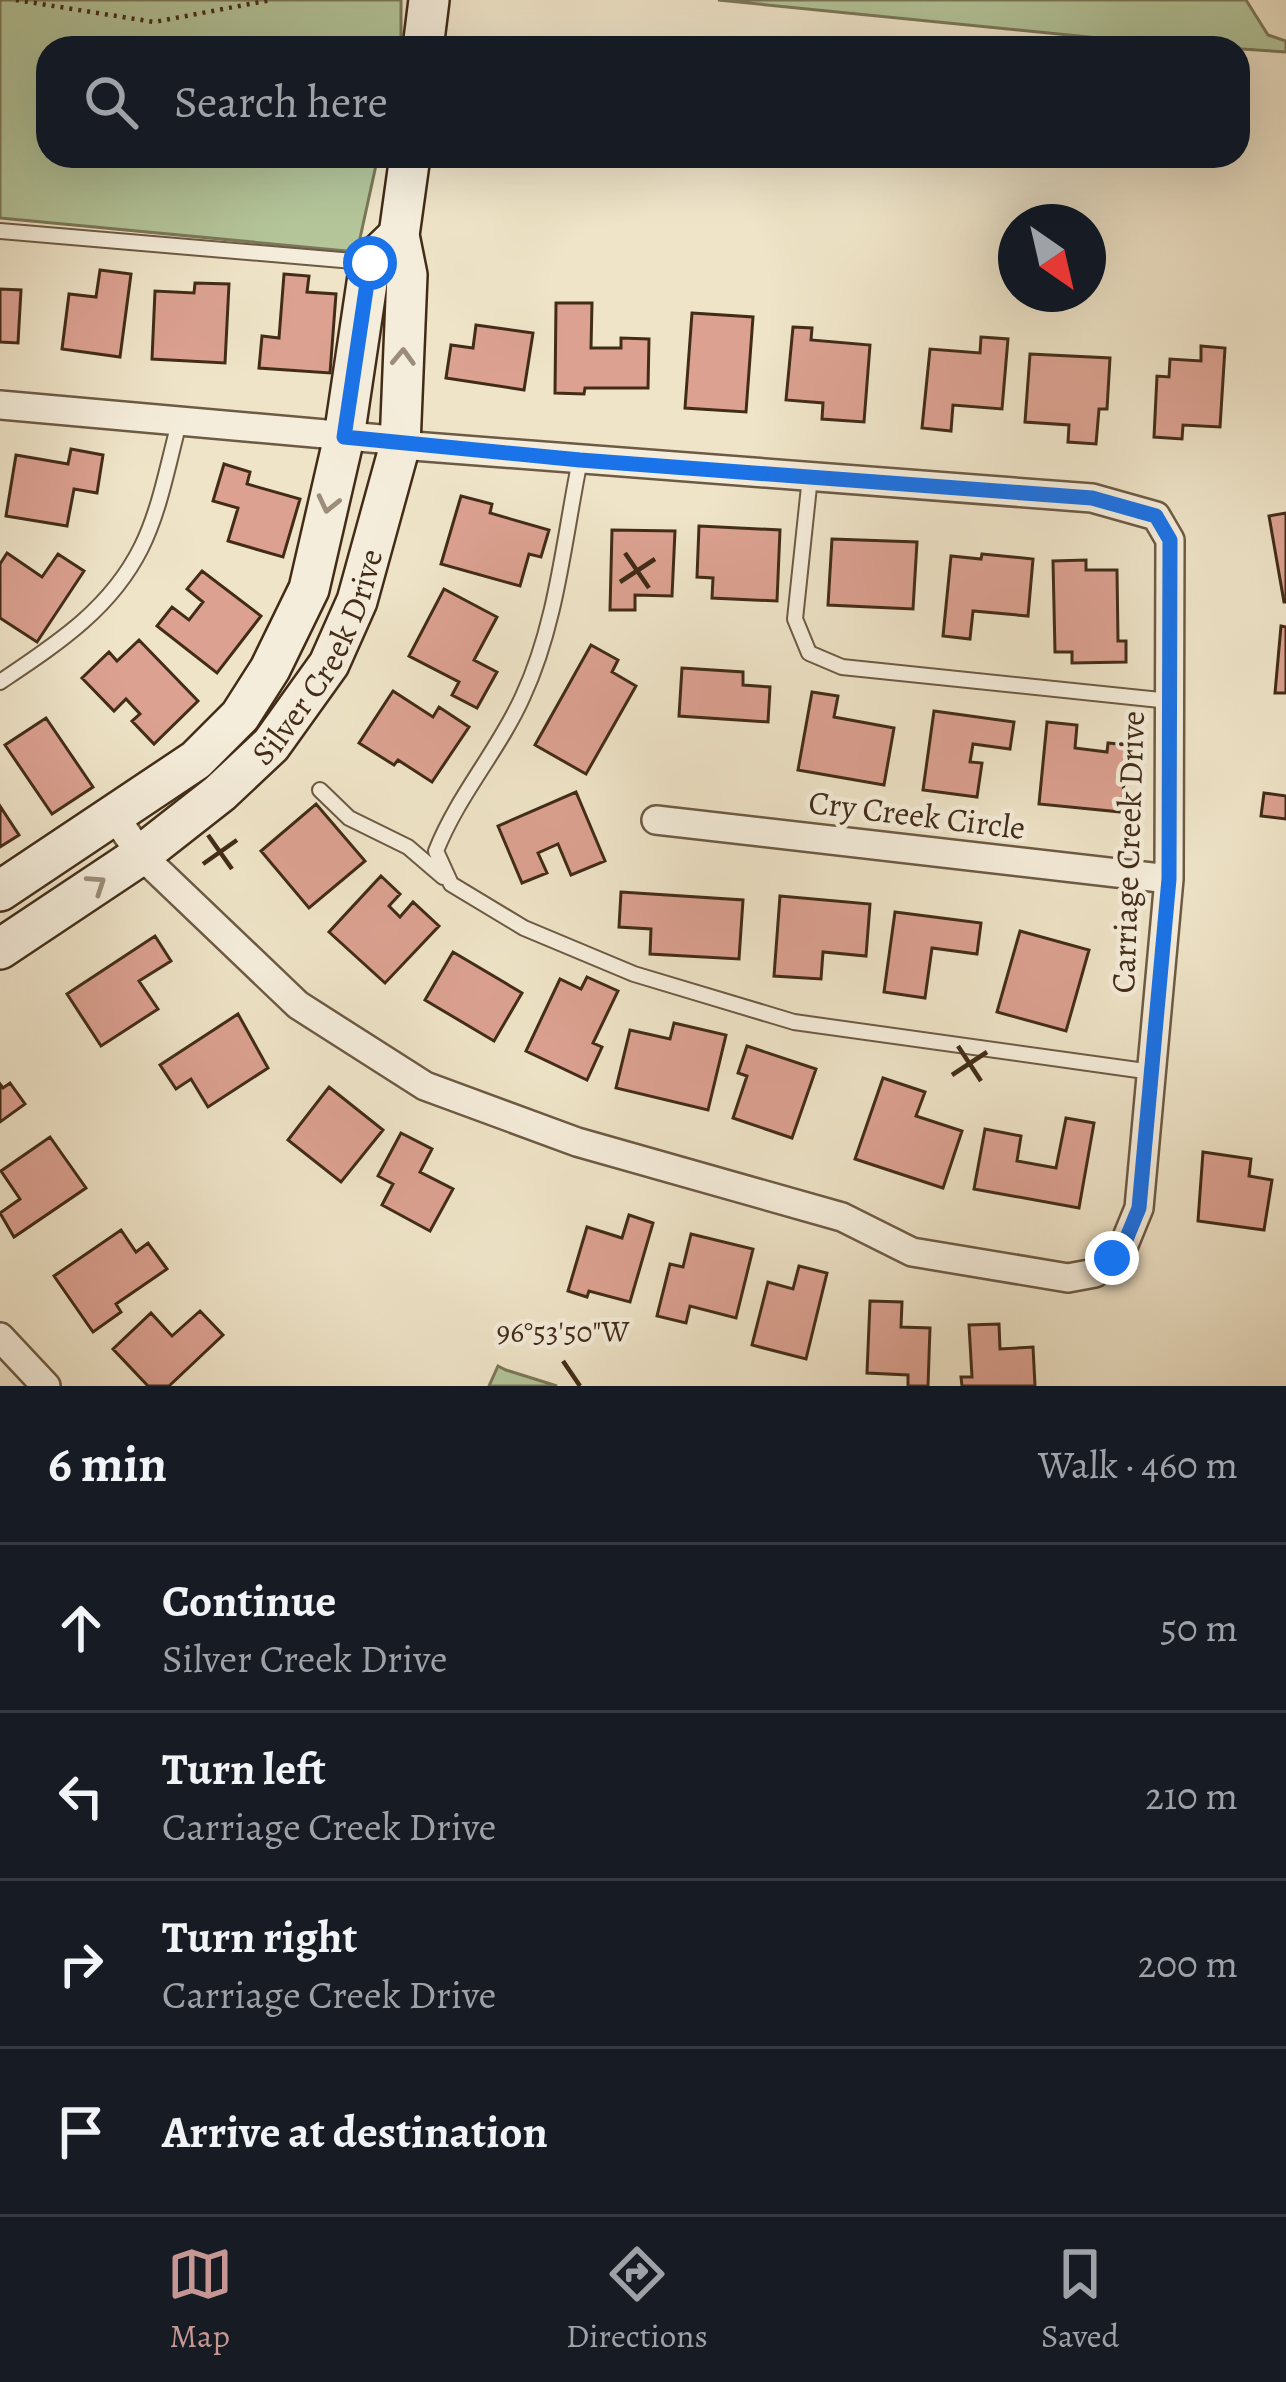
<!DOCTYPE html>
<html lang="en">
<head>
<meta charset="utf-8">
<style>
	:root { --surface:#171b24; --page:#20242c; --text:#f1f3f6; --muted:#9ea1a6; --line:#363941; --accent:#c59692 }
	body { margin:0; font-family:Alegreya,serif; background:var(--page); color:var(--text) }
	.compass { position:absolute; left:998px; top:204px; width:108px; height:108px; border-radius:50%; background:var(--surface); box-shadow:0 12px 48px #0002; rotate:146deg }
	.stop { position:absolute; width:36px; height:36px; margin:-27px; border:9px solid #1a73e8; border-radius:50%; background:#fff }
	.stop.end { background:#1a73e8; border-color:#fff; box-shadow:0 3px 12px #0008 }
	.list { margin:0; padding:0; list-style:none }
	h2 { display:flex; justify-content:space-between; align-items:center; height:156px; margin:0; padding:0 48px; font-size:51px }
	h2 small { font-size:39px; font-weight:400; color:var(--muted) }
	.list li { display:grid; grid-template-columns:78px 1fr auto; gap:36px; align-items:center; box-sizing:border-box; height:168px; padding:0 48px; border-top:3px solid var(--line) }
	.list b { display:block; font-size:45px; white-space:nowrap }
	.list p { margin:0; font-size:39px; white-space:nowrap; color:var(--muted) }
	.list em { font-size:39px; font-style:normal; color:var(--muted) }
	.icon { flex:none; width:66px; height:66px; fill:none; stroke:currentColor; stroke-width:2; stroke-linecap:round; stroke-linejoin:round }
	.map { position:relative; flex:none; width:1286px; height:1386px; overflow:hidden }
	.search { position:absolute; background:var(--surface); box-shadow:0 12px 48px #0002; left:36px; right:36px; top:36px; height:132px; display:flex; align-items:center; gap:30px; box-sizing:border-box; padding:0 42px; border-radius:36px; color:var(--muted); font-size:45px }
	.sheet { height:828px; background:var(--surface) }
	nav { display:flex; justify-content:space-around; align-items:center; box-sizing:border-box; height:168px; border-top:3px solid var(--line); background:var(--surface); font-size:33px; color:var(--muted) }
	nav a { display:grid; justify-items:center; gap:6px }
	nav .on { color:var(--accent) }
	.map>svg:first-child { display:block }
</style>
</head>
<body>
<div class="map">
<svg width="1286" height="1386" viewBox="0 0 1286 1386">
	<rect width="100%" height="100%" fill="#efe4c8"/>
	<filter id="stains"><feTurbulence type="fractalNoise" baseFrequency=".00167" numOctaves="4"/><feColorMatrix values="0 0 0 0 .2 0 0 0 0 .09 0 0 0 0 .02 0 0 0 .5 -.17"/></filter>
	<radialGradient id="worn" r=".72"><stop offset=".6" stop-color="#630" stop-opacity="0"/><stop offset="1" stop-color="#630" stop-opacity=".3"/></radialGradient>
	<path fill="#b4c59a" stroke="#7b7859" stroke-width="3" d="M0 0H401V48H48V156H378L357 252 0 218Z
		M718 0H1246L1268 35 1286 41V52L1139 42Z
		M498 1366 506 1370 557 1386H489Z"/>
	<path fill="#dca191" stroke="#422c18" stroke-width="3" d="M100 270 131 274 120 357 62 349 69 294 96 297Z
		M284 274 309 276 307 292 336 294 330 373 259 368 262 336 279 338Z
		M195 283 229 284 225 363 152 359 155 291 194 293Z
		M0 289 21 290 18 343 0 342Z
		M556 303H592L591 348H621V338L649 339 648 388H585L584 394 555 393Z
		M692 313 753 317 746 412 685 408Z
		M476 325 533 333 524 390 446 378 451 345 473 348Z
		M793 327 812 328 811 340 870 345 864 422 822 419 823 403 786 400Z
		M981 337 1008 339 1002 409 953 405 951 431 922 428 930 349 980 353Z
		M1201 346 1225 348 1220 427 1183 425 1182 439 1154 437 1157 376 1169 377 1170 359 1201 361Z
		M1030 354 1110 358 1107 409H1099L1096 444 1068 442 1069 425 1025 422Z
		M71 449 103 455 97 493 74 489 67 526 6 516 16 455 68 464Z
		M224 464 250 472 247 484 300 499 283 557 228 541 238 508 213 501Z
		M461 496 492 504 490 513 549 530 541 557 529 554 520 586 441 564Z
		M1286 513V602H1284L1269 516Z
		M699 526 780 530 777 601 712 598 713 578 697 577Z
		M612 530 675 531 672 596 635 595V610H610Z
		M832 539 917 542 913 609 828 605Z
		M7 553 42 577 58 554 84 571 37 642 0 618V564Z
		M982 554 1033 559 1028 616 973 611 970 639 943 636 951 556 981 559Z
		M1086 560V570H1117L1118 641H1126V662L1072 663V652H1055L1053 561Z
		M202 571 261 616 217 673 157 626 172 607 189 620 203 602 187 589Z
		M444 589 497 617 474 660 497 672 477 708 452 695 459 682 409 656Z
		M1281 626 1286 627V693H1275Z
		M139 640 198 701 154 744 132 721 140 714 126 699 114 711 82 678 109 652 117 661Z
		M591 645 618 660 612 672 636 686 586 774 535 745Z
		M682 668 743 672V685L770 687 768 722 679 716Z
		M393 691 433 717 439 707 469 727 432 782 398 760 394 765 359 743Z
		M812 692 838 696 834 717 894 728 884 785 798 770Z
		M934 711 1014 722 1010 749 973 744 970 762 982 763 977 797 923 790Z
		M46 718 93 787 52 814 5 745Z
		M1047 722 1077 725 1075 748 1107 752 1108 743 1128 745 1121 812 1039 804Z
		M576 792 605 861 571 875 558 844 538 853 547 873 522 883 498 826Z
		M1264 793 1286 796V819L1261 816Z
		M316 804 365 861 309 908 261 851Z
		M0 806 19 835 0 847Z
		M381 876 400 894 389 906 400 917 413 902 439 926 385 983 329 932Z
		M621 892 743 900 739 959 650 954 651 929 619 927Z
		M780 896 870 904 866 956 823 952 821 979 774 976Z
		M895 912 981 923 977 954 932 948 925 998 884 992Z
		M1020 931 1089 950 1066 1031 997 1012Z
		M155 936 171 961 139 981 158 1009 101 1046 67 994Z
		M453 952 522 993 494 1041 425 1000Z
		M587 977 618 991 593 1043 602 1047 587 1080 526 1051 560 979 581 989Z
		M238 1014 268 1068 208 1107 191 1079 176 1089 160 1065Z
		M674 1023 726 1035 708 1110 616 1088 630 1030 670 1039Z
		M747 1046 816 1069 792 1138 733 1118 747 1076 738 1073Z
		M883 1078 925 1092 916 1116 962 1131 943 1188 855 1159Z
		M10 1083 25 1104 0 1122V1084L3 1088Z
		M329 1087 383 1130 341 1182 288 1140Z
		M1066 1118 1094 1123 1079 1208 974 1189 985 1129 1021 1136 1017 1161 1056 1168Z
		M401 1133 432 1149 420 1172 453 1189 430 1231 382 1205 393 1184 378 1176Z
		M50 1137 86 1188 14 1237 0 1213 20 1199 1 1171Z
		M1203 1152 1251 1159 1249 1176 1272 1180 1264 1230 1198 1221Z
		M629 1215 653 1223 630 1302 589 1291 587 1297 568 1291 587 1227 622 1238Z
		M121 1230 136 1252 148 1243 167 1269 116 1304 121 1312 93 1332 54 1276Z
		M691 1234 753 1249 736 1318 690 1306 686 1323 657 1316 670 1264 683 1267Z
		M799 1266 827 1273 806 1359 752 1345 768 1282 793 1289Z
		M870 1301 902 1302 901 1327 930 1328 928 1386H908V1375L867 1373Z
		M200 1311 223 1335 169 1386H148L113 1349 151 1313 172 1336Z
		M999 1324 1000 1349 1033 1347 1035 1386H962L961 1377H972L969 1325Z"/>
	<g fill="none" stroke-linecap="round" stroke-linejoin="round">
		<defs>
			<path id="lane" d="M0 231 365 262
				M580 460C564 538 557 623 523 696 499 750 458 795 436 851L451 884 524 928 634 974 794 1022 1152 1072
				M810 477 795 619 809 653 842 667 1170 701
				M0 682C55 645 110 610 141 548 160 510 168 464 179 423
				M320 790 349 818 408 847 443 877"/>
			<path id="street" d="M0 405 381 439 400 445 1092 498 1156 516 1170 540 1169 879 1139 1208 1123 1247 1095 1273 1068 1278 912 1252 842 1217 577 1142 425 1086 298 1005 141 855 114 815
				M656 820 1169 879
				M0 1337 46 1386"/>
			<g id="secondary">
				<path d="M423 48 429 0"/>
				<path d="M0 891 196 760 240 716 270 669 309 589 344 437 370 263 399 235"/>
				<path id="s1" d="M0 949 141 855 220 793 271 745 329 664 357 601 400 445 407 275 399 235 410 156"/>
			</g>
		</defs>
		<use href="#lane" stroke="#6d5a44" stroke-width="18"/>
		<use href="#street" stroke="#6d5a44" stroke-width="32"/>
		<use href="#secondary" stroke="#422c18" stroke-width="44"/>
		<path stroke="#422c18" stroke-width="4.5" stroke-dasharray="3 6" stroke-linecap="butt" d="M16 0 154 22 271 0"/>
		<use href="#lane" stroke="#f5eddb" stroke-width="14"/>
		<use href="#street" stroke="#f5eddb" stroke-width="27"/>
		<use href="#secondary" stroke="#f5eddb" stroke-width="39"/>
	</g>
	<defs><path id="oneway-chevron" d="M-2-3.5L2.5 0L-2 3.5" fill="none" stroke-width="1.6" stroke-linecap="round" stroke-linejoin="round" transform="scale(3)"/></defs>
	<g stroke="#9c8c7a">
		<use href="#oneway-chevron" transform="translate(403 357) rotate(-88)"/>
		<use href="#oneway-chevron" transform="translate(328 504) rotate(103)"/>
		<use href="#oneway-chevron" transform="translate(97 884) rotate(-34)"/>
	</g>
	<g fill="none" stroke-linecap="round" stroke-linejoin="round">
		<path stroke="#1a73e8" stroke-width="15" d="M370 263 344 437 580 460 1092 498 1156 516 1170 540 1169 879 1139 1208 1123 1247 1112 1258"/>
	</g>
	<path fill="none" stroke="#422c18" stroke-width="4.5" d="M625 553 649 588M620 582 655 559M208 835 232 869M203 864 237 840M958 1046 981 1081M952 1075 987 1052M563 1361 580 1386"/>
	<g text-anchor="middle" stroke-width="9" stroke-linejoin="round" paint-order="stroke">
		<g font-size="33" fill="#422c18" stroke="#f5eddb">
			<text dy="12" stroke="none"><textPath href="#s1" startOffset="441">Silver Creek Drive</textPath></text>
			<text transform="translate(917 814) rotate(7)" y="12">Cry Creek Circle</text>
			<text transform="translate(1127 852) rotate(-88)" y="12">Carriage Creek Drive</text>
		</g>
	</g>
	<g font-size="30" text-anchor="middle" fill="#422c18" stroke="#f5eddb" stroke-width="9" stroke-linejoin="round" paint-order="stroke">
		<text x="563" y="1342">96°53'50"W</text>
	</g>
	<rect width="100%" height="100%" filter="url(#stains)"/>
	<rect width="100%" height="100%" fill="url(#worn)"/>
</svg>
<svg class="compass" viewBox="-18 -18 36 36"><path d="M0-13l5 13h-10z" fill="#e53935"/><path d="M0 13l5-13h-10z" fill="#9ea1a6"/></svg>
<div class="stop" style="left:370px;top:263px"></div>
<div class="stop end" style="left:1112px;top:1258px"></div>
<div class="search"><svg class="icon" aria-label="search" viewBox="0 0 24 24"><circle cx="10" cy="10" r="6"/><path d="M15 15l6 6"/></svg>Search here</div>
</div>
<section class="sheet">
<h2>6 min<small>Walk · 460 m</small></h2>
<ul class="list">
<li><svg class="icon" aria-label="ahead" viewBox="0 0 24 24"><path d="M12 20V5M6 11l6-6 6 6"/></svg><div><b>Continue</b><p>Silver Creek Drive</p></div><em>50 m</em></li>
<li><svg class="icon" aria-label="left" viewBox="0 0 24 24"><path d="M17 20v-9H6M10 6l-5 5 5 5"/></svg><div><b>Turn left</b><p>Carriage Creek Drive</p></div><em>210 m</em></li>
<li><svg class="icon" aria-label="right" viewBox="0 0 24 24"><path d="M7 20v-9h11M14 6l5 5-5 5"/></svg><div><b>Turn right</b><p>Carriage Creek Drive</p></div><em>200 m</em></li>
<li><svg class="icon" aria-label="arrive" viewBox="0 0 24 24"><path d="M6 21V4h12l-3 4 3 4H6"/></svg><div><b>Arrive at destination</b></div></li>
</ul>
</section>
<nav>
<a class="on"><svg class="icon" aria-label="map" viewBox="0 0 24 24"><path d="M3 6l6-2 6 2 6-2v14l-6 2-6-2-6 2zM9 4v14M15 6v14"/></svg>Map</a>
<a><svg class="icon" aria-label="directions" viewBox="0 0 24 24"><path d="M12 3l9 9-9 9-9-9zM9 14v-3h6M13 9l2 2-2 2"/></svg>Directions</a>
<a><svg class="icon" aria-label="saved" viewBox="0 0 24 24"><path d="M7 4h10v16l-5-4-5 4z"/></svg>Saved</a>
</nav>
</body>
</html>
